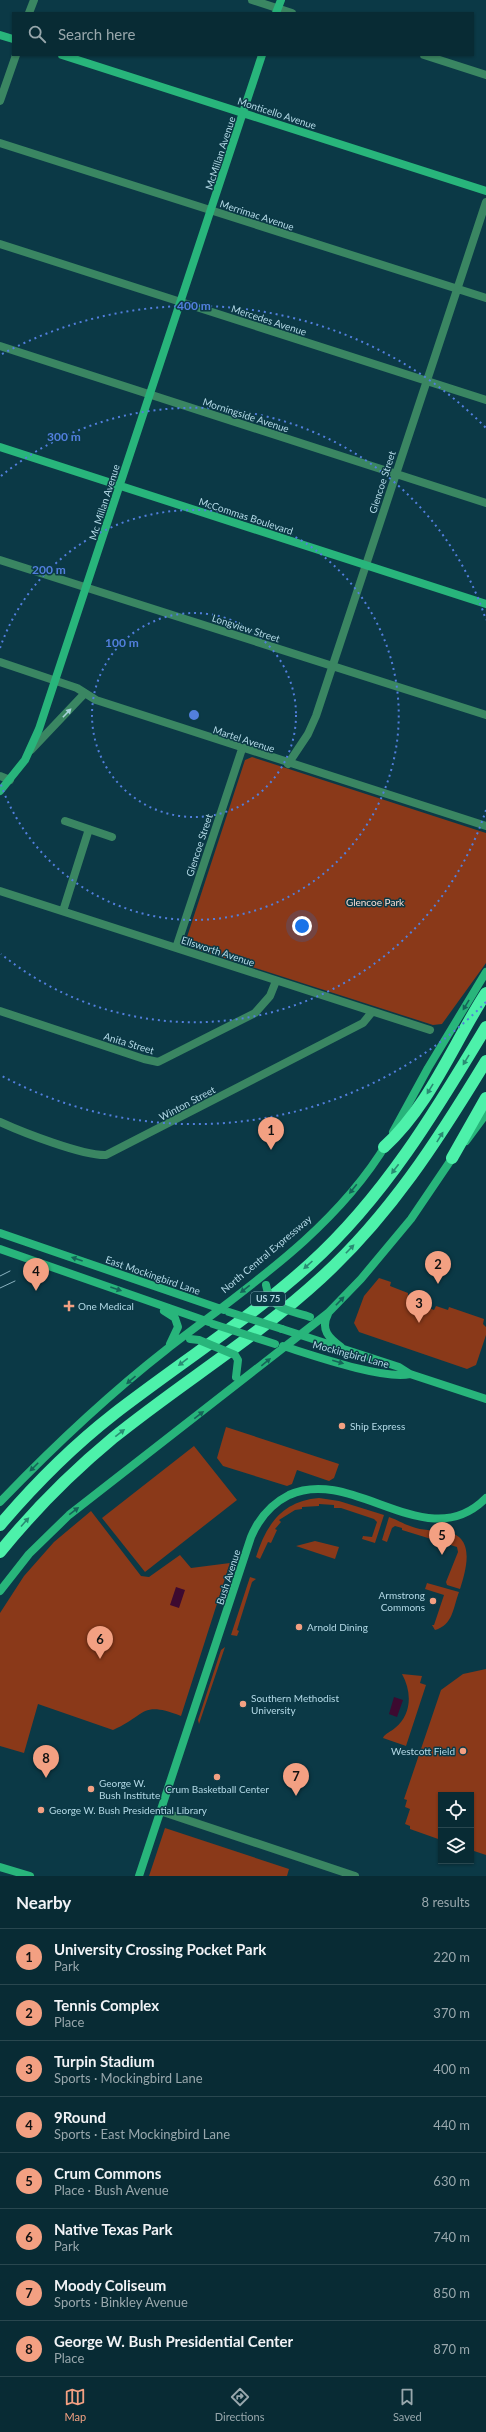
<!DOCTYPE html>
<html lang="en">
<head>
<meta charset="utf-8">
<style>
	:root { --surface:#082b34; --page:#11333c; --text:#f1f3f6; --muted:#98a7ac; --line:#29474f; --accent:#f3a082 }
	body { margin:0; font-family:Lato,sans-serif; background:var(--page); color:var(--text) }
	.controls { position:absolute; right:12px; bottom:12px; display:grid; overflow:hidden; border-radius:0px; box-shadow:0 1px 3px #0004 }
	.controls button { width:36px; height:36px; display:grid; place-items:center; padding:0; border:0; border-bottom:1px solid var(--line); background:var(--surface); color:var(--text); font:20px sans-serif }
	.you { position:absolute; left:302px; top:926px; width:14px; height:14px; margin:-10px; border:3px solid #fff; border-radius:50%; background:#1a73e8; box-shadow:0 0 0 6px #1a73e833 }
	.badge { display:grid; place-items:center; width:26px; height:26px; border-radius:50%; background:var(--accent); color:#111; font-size:13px; font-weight:700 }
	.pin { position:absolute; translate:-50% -33px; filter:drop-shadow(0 1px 2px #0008) }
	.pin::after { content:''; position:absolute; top:21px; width:14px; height:12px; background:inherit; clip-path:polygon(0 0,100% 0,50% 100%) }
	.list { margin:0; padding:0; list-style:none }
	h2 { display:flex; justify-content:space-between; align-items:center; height:52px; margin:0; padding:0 16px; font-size:17px }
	h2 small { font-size:13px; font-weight:400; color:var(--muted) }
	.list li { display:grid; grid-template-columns:26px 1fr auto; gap:12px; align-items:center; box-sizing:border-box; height:56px; padding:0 16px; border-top:1px solid var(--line) }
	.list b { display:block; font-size:15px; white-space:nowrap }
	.list p { margin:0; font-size:13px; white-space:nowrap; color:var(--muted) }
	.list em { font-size:13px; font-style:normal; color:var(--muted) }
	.icon { flex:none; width:22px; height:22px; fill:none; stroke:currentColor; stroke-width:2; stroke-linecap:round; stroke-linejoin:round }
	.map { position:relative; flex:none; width:486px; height:1876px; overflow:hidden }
	.search { position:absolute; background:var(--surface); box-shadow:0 1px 3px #0004; left:12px; right:12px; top:12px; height:44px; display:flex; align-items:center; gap:10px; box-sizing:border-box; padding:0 14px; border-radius:0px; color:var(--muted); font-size:15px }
	.sheet { height:500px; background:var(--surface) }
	nav { display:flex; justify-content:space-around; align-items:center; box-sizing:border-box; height:56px; border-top:1px solid var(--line); background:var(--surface); font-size:11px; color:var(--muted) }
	nav a { display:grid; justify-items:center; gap:2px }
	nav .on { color:var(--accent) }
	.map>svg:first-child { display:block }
</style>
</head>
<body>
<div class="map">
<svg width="486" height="1876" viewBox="0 0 486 1876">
	<rect width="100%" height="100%" fill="#0b3946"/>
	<path fill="#8a3919" d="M252 757 486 833V963L442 1024 433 1025 190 947 186 940 245 760Z
		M379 1278 391 1282 390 1286 408 1293V1296L420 1300 419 1304 434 1310 436 1306 448 1310 449 1307 484 1319 483 1324 486 1327V1335L476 1365 467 1369 359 1332 354 1323 364 1296Z
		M226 1427 339 1464 334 1478 329 1481 297 1470 292 1484 287 1486 223 1466 217 1458Z
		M194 1446 237 1500 145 1572 102 1518Z
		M319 1498 339 1501 384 1515 375 1543 362 1539 363 1536 372 1537 377 1522 374 1519 341 1508H334V1505L319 1504V1506L302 1507V1509L295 1510 279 1520 281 1522 275 1529 277 1530 271 1543 268 1542 260 1559 256 1557C266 1525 282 1501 319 1498Z
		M91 1511 141 1576 149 1577 180 1555 191 1568 230 1563 181 1716C140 1700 146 1716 113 1730L38 1704 24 1753 0 1746V1613L24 1576 54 1542Z
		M389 1517C400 1521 405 1525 416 1528 426 1531 437 1530 447 1532 476 1537 466 1570 460 1589L447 1585 446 1582 458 1552 457 1547 402 1530V1528L395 1526 392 1528 387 1542 382 1540Z
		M315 1541 339 1547 335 1559 296 1546Z
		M250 1577 256 1579 252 1582 237 1630 239 1631 237 1636 231 1635Z
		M427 1583 459 1592C453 1608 453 1625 435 1630L432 1625H434L444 1595 425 1589Z
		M225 1647 199 1724 198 1720 221 1650Z
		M486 1669V1855L471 1850V1795H441V1840L410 1829V1826L405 1824 410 1809 405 1807 407 1800 404 1799 441 1690 463 1674Z
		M402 1674 422 1676 420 1683 426 1685 406 1746 383 1738C385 1733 391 1732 395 1728 412 1714 412 1692 402 1674Z
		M165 1828 289 1869 287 1876H149Z"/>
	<path fill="#3d0a30" d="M176 1587 185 1590 179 1608 170 1605Z
		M394 1697 403 1700 397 1717 389 1714Z"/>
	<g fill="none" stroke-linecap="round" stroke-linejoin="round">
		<path stroke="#3a8662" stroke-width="8" d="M252 0 292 13
			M29 13 34 0
			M424 55 486 75
			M0 101 16 55
			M0 143 486 298
			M0 244 486 400
			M0 346 486 503
			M0 560 486 715
			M0 662 77 688 96 700 486 826
			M31 750 85 693
			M288 764 308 734 316 716 486 202
			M0 776 10 780
			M65 821 112 837
			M0 891 430 1030
			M63 911 89 829
			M176 948 242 749
			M0 1011 144 1059 158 1062 255 1013 270 996 276 981
			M0 1122C22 1132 83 1156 106 1155L363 1023 372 1012
			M160 1811 355 1876"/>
		<path stroke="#28b57b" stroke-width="8" d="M276 13 281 0
			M0 35 13 39
			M62 55 486 191
			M0 447 486 604
			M0 791 25 760 39 729 262 55
			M393 1132 428 1068 486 972
			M466 1141 486 1114
			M0 1233 224 1310
			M0 1249 209 1322
			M164 1311 175 1318 178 1327 170 1344
			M328 1314C320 1330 329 1338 341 1347
			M282 1329 399 1367 410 1374 486 1399
			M283 1346C312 1355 383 1380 410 1374
			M0 1502C52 1448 108 1395 167 1349 245 1289 335 1230 387 1143
			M0 1591 29 1554 69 1515 328 1313 361 1279 411 1219 455 1154
			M0 1867 30 1876
			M139 1876 251 1537C259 1518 271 1504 289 1495 354 1465 427 1558 486 1498"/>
		<path stroke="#4df1aa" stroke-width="12" d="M384 1147C430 1105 453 1044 486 993
			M452 1158 486 1098
			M0 1525C34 1485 73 1446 114 1414 179 1364 249 1319 310 1264 384 1197 435 1112 486 1027
			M0 1552C34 1510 72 1472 113 1438 181 1383 257 1337 321 1278 390 1215 438 1140 486 1061"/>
		<path stroke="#8bb3c0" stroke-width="1" d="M0 1276 10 1271
			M0 1288 15 1281"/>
		<path stroke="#28b57b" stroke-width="8" d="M266 1285C270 1310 289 1310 310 1317
			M229 1312 282 1329
			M213 1324 275 1344
			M190 1339 199 1340 235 1355 238 1360 236 1377"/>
	</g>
	<defs><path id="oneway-solid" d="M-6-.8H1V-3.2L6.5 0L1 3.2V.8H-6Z"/></defs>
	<use fill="#a7d1d9" href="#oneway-solid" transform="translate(67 713) rotate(-46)"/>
	<g fill="#156459">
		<use href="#oneway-solid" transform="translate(466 1005) rotate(121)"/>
		<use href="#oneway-solid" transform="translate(353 1189) rotate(129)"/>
		<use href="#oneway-solid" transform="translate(77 1259) rotate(-161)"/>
		<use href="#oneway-solid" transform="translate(116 1289) rotate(19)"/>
		<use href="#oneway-solid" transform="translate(245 1289) rotate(142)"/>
		<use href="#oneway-solid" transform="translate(340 1301) rotate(-46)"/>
		<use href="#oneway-solid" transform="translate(266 1362) rotate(-39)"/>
		<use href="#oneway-solid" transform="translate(338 1362) rotate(16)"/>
		<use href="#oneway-solid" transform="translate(131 1380) rotate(139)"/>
		<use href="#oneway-solid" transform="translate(199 1415) rotate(-38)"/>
		<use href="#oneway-solid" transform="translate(34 1467) rotate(135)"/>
		<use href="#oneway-solid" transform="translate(74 1511) rotate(-37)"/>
	</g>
	<g fill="#298c73">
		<use href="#oneway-solid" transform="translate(466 1060) rotate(121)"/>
		<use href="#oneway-solid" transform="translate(430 1089) rotate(121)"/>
		<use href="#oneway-solid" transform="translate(440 1137) rotate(-58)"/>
		<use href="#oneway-solid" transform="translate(395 1169) rotate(127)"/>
		<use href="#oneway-solid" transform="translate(350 1249) rotate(-46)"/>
		<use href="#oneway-solid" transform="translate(308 1265) rotate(138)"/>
		<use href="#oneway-solid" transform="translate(183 1362) rotate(143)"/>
		<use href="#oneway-solid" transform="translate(120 1433) rotate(-38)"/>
		<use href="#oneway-solid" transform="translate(25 1522) rotate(-48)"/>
	</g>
	<g fill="none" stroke="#527fdd" stroke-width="2" stroke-dasharray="2 4">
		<circle cx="194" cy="715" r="102"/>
		<path d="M0 648A205 205 0 1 1 0 782"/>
		<path d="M486 810A307 307 0 0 1 1 954M1 476A307 307 0 0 1 486 620"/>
		<path d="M486 1002A409 409 0 0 1 2 1076M2 354A409 409 0 0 1 486 428"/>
	</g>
	<g fill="#f3a082" stroke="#0b3946" stroke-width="1.5">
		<path d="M67 1300h4v4h4v4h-4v4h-4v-4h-4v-4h4z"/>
		<circle cx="342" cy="1426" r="4"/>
		<circle cx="433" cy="1601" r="4"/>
		<circle cx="299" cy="1627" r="4"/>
		<circle cx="243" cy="1704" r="4"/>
		<circle cx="463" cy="1751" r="4"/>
		<circle cx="217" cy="1777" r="4"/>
		<circle cx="91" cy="1789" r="4"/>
		<circle cx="41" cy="1810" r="4"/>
	</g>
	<g text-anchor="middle" stroke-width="3" stroke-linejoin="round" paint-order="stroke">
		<rect fill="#0b3946" stroke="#81a9b6" stroke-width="1" x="251" y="1292" width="34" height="14" rx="3"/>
		<g font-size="9" font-weight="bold" fill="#b3d9e6">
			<text x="268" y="1302">US 75</text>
		</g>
		<g font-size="10" fill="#b3d9e6" stroke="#0b3946">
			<text transform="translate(277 113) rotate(18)" y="4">Monticello Avenue</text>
			<text transform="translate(220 153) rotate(-72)" y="4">McMillan Avenue</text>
			<text transform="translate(257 215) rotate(18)" y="4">Merrimac Avenue</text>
			<text transform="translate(269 320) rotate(18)" y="4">Mercedes Avenue</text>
			<text transform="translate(246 415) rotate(18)" y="4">Morningside Avenue</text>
			<text transform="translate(382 482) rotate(-72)" y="4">Glencoe Street</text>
			<text transform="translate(104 502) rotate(-72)" y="4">Mc Millan Avenue</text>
			<text transform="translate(246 516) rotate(18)" y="4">McCommas Boulevard</text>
			<text transform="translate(246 628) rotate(18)" y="4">Longview Street</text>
			<text transform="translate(244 739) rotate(18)" y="4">Martel Avenue</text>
			<text transform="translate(199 845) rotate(-72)" y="4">Glencoe Street</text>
			<text transform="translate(218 951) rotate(18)" y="4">Ellsworth Avenue</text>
			<text transform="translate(129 1043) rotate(17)" y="4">Anita Street</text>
			<text transform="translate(187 1103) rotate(-28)" y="4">Winton Street</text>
			<text transform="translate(266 1254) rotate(-40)" y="4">North Central Expressway</text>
			<text transform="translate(153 1275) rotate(19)" y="4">East Mockingbird Lane</text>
			<text transform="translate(351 1354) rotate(15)" y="4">Mockingbird Lane</text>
			<text transform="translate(228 1577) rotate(-72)" y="4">Bush Avenue</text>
		</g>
		<g font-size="10" fill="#fadcd1" stroke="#0b3946">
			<text x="375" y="906">Glencoe Park</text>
		</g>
		<g font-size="10" fill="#b3d9e6" stroke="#0b3946" text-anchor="start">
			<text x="78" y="1310">One Medical</text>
			<text x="350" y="1430">Ship Express</text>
			<text x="425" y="1599" text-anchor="end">Armstrong<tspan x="425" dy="12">Commons</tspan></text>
			<text x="307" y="1631">Arnold Dining</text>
			<text x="251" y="1702">Southern Methodist<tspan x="251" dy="12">University</tspan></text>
			<text x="455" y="1755" text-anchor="end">Westcott Field</text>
			<text x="99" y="1787">George W.<tspan x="99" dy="12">Bush Institute</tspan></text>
			<text x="217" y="1793" text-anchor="middle">Crum Basketball Center</text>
			<text x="49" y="1814">George W. Bush Presidential Library</text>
		</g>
	</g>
	<circle cx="194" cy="715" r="6" fill="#527fdd" stroke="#0b3946" stroke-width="2"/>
	<g font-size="12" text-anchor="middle" font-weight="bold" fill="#527fdd" stroke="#0b3946" stroke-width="3" stroke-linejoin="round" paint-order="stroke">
		<text x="194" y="310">400 m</text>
		<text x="64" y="441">300 m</text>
		<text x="49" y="574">200 m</text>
		<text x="122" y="647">100 m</text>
	</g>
</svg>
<div class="controls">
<button><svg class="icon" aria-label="locate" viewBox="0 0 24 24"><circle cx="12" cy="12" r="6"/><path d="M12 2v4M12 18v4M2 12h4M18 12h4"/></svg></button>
<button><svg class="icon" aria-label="layers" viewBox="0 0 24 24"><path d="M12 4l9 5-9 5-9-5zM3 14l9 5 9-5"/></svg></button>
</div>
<div class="you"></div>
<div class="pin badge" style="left:271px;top:1150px">1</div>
<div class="pin badge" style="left:438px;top:1284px">2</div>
<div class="pin badge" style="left:419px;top:1323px">3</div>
<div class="pin badge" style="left:36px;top:1291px">4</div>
<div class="pin badge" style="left:442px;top:1555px">5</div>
<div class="pin badge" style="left:100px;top:1659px">6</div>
<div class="pin badge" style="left:296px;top:1796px">7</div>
<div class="pin badge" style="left:46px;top:1778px">8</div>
<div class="search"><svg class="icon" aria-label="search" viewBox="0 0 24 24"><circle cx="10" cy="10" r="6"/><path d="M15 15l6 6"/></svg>Search here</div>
</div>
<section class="sheet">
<h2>Nearby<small>8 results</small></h2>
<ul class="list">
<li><span class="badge">1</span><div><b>University Crossing Pocket Park</b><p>Park</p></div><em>220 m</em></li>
<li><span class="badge">2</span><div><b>Tennis Complex</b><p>Place</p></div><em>370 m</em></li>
<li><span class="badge">3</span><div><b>Turpin Stadium</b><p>Sports · Mockingbird Lane</p></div><em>400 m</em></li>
<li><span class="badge">4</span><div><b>9Round</b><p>Sports · East Mockingbird Lane</p></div><em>440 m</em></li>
<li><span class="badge">5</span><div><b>Crum Commons</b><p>Place · Bush Avenue</p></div><em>630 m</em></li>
<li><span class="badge">6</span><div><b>Native Texas Park</b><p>Park</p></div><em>740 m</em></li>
<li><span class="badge">7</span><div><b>Moody Coliseum</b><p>Sports · Binkley Avenue</p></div><em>850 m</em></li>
<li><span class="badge">8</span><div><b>George W. Bush Presidential Center</b><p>Place</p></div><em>870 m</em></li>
</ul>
</section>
<nav>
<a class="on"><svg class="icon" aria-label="map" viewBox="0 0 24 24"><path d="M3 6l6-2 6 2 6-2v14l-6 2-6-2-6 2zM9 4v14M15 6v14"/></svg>Map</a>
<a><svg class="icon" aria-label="directions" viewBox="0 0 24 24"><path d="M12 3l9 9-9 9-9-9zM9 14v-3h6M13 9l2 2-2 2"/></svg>Directions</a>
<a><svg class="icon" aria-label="saved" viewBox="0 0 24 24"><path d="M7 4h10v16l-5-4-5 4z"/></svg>Saved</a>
</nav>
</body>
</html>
